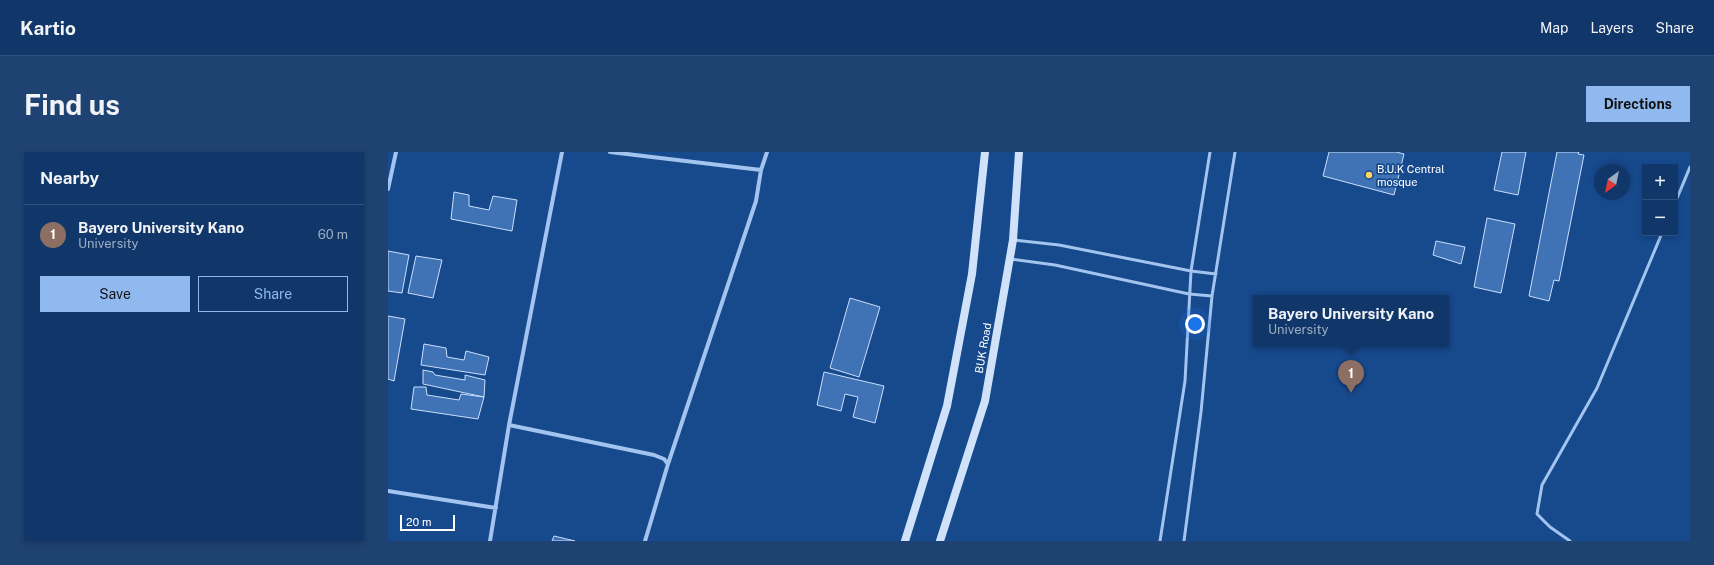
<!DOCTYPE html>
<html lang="en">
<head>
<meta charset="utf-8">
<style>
	:root { --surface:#11376a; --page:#1e4272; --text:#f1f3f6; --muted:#9cacc1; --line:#30517e; --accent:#90b9f0 }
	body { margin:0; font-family:"Public Sans",sans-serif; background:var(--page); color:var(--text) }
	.controls { position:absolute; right:12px; top:12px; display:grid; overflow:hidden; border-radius:0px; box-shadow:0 2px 6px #0003 }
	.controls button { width:36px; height:36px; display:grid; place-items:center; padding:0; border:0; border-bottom:1px solid var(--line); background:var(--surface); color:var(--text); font:20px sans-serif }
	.compass { position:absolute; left:1206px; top:12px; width:36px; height:36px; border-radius:50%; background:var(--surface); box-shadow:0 2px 6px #0003; rotate:212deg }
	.scale { position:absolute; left:12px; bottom:10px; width:55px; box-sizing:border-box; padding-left:4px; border:2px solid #fff; border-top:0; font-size:11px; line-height:14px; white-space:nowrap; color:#fff; -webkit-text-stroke:3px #17498d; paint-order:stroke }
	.you { position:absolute; left:807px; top:172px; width:14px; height:14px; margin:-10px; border:3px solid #fff; border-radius:50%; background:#1a73e8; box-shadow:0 0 0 6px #1a73e833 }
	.badge { display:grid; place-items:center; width:26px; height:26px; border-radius:50%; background:var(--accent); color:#fff; font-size:13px; font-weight:700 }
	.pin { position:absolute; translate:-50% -33px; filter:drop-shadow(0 1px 2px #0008) }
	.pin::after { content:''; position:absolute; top:21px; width:14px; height:12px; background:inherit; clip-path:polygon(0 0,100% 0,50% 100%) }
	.popup { position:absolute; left:865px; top:143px; width:196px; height:52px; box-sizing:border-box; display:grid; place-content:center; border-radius:0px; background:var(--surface); filter:drop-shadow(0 1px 3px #0005); font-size:13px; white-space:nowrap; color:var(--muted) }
	.popup b { font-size:15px; color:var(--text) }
	.popup::after { content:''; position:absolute; left:50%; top:100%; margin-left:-8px; border:8px solid transparent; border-top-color:var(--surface) }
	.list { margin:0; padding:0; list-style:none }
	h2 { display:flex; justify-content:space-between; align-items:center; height:52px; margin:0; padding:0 16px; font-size:17px }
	h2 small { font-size:13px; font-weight:400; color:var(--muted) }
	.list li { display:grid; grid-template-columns:26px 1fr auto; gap:12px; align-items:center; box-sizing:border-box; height:60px; padding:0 16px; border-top:1px solid var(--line) }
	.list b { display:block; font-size:15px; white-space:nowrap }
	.list p { margin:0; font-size:13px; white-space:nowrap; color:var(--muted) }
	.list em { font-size:13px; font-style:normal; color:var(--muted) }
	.actions { display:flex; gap:8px; padding:12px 16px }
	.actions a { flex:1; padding:9px 0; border:1px solid var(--accent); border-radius:0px; text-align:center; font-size:14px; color:var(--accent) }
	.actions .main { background:var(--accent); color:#111 }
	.map { position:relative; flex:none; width:1302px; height:389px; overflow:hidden; border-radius:0px }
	header { display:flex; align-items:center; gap:24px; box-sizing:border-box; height:56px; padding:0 20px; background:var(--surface); border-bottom:1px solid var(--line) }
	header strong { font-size:19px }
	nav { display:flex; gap:22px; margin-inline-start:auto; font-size:14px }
	.intro { display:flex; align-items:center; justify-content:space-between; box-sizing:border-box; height:96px; padding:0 24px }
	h1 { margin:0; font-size:28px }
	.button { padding:10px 18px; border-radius:0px; background:var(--accent); color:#111; font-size:14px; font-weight:700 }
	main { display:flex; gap:24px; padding:0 24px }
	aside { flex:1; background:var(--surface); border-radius:0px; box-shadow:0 2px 6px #0003 }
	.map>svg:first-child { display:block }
</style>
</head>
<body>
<header>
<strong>Kartio</strong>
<nav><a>Map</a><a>Layers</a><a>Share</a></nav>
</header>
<div class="intro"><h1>Find us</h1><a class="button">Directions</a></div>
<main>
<aside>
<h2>Nearby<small></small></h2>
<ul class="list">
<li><span class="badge" style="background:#8d6e63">1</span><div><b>Bayero University Kano</b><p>University</p></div><em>60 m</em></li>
</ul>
<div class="actions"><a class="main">Save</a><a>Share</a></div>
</aside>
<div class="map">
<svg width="1302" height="389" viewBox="0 0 1302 389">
	<rect width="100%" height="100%" fill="#17498d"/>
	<path fill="#4072b6" stroke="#c9dffb" d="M941 0H1008L1016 2 1006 43 935 24Z
		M1114 0H1138L1130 43 1106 38Z
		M1169 0H1191L1190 2 1196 3 1171 129 1166 128 1161 149 1141 144Z
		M66 40 81 43V54L101 58 105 44 129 48 124 79 63 67Z
		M1099 66 1127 72 1113 141 1086 135Z
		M1048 89 1077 95 1073 112 1045 103Z
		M0 99 21 103 14 141 0 139Z
		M28 104 54 108 45 146 20 141Z
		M462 146 492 155 471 225 442 216Z
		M0 164 17 167 6 229 0 227Z
		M36 192 58 196 59 205 76 208 78 199 101 205 97 223 33 213Z
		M35 218 45 220 47 223 77 228V223L97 228 96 245 35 232Z
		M436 220 496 234 487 271 465 265 470 245 457 242 453 259 429 253Z
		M26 235H38L39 243 71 248 73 242 96 245 90 267 23 257Z
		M166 384 187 389H164Z"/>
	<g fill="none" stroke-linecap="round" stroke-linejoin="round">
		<path stroke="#a2c4ef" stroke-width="3" d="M1287 51 1302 15
			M625 88 671 93 803 119 828 122
			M622 107 667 113 801 142 824 144
			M772 389 797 229 803 119 822 0
			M796 389 813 260 824 144 847 0
			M1182 389 1162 375 1149 362 1154 333 1209 236 1274 81"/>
		<path stroke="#a2c4ef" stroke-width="4" d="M222 0 373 18
			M0 37 8 0
			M121 273 266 303 276 307 280 312
			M0 339 108 356
			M102 389 121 273 174 0
			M257 389 280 312 368 49 373 18 379 0"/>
		<path stroke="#d0e2fa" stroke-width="8" d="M517 389 559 254 584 122 597 0
			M552 389 597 249 625 88 631 0"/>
	</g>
	<circle fill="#ffd460" stroke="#17498d" stroke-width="1.5" cx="981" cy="23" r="4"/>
	<g text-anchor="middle" stroke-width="3.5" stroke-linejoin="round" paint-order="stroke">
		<g font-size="11" fill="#fff" stroke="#17498d" text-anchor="start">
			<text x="989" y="21">B.U.K Central<tspan x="989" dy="13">mosque</tspan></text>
		</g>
		<g font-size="11" fill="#fff" stroke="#17498d">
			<text transform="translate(595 196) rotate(-80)" y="4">BUK Road</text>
		</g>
	</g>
</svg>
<div class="controls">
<button>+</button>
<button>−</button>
</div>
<svg class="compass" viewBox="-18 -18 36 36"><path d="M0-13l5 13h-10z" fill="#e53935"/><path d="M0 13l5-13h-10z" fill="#9cacc1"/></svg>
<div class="scale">20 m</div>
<div class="you"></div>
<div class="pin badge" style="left:963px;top:241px;background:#8d6e63">1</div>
<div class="popup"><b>Bayero University Kano</b>University</div>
</div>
</main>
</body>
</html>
